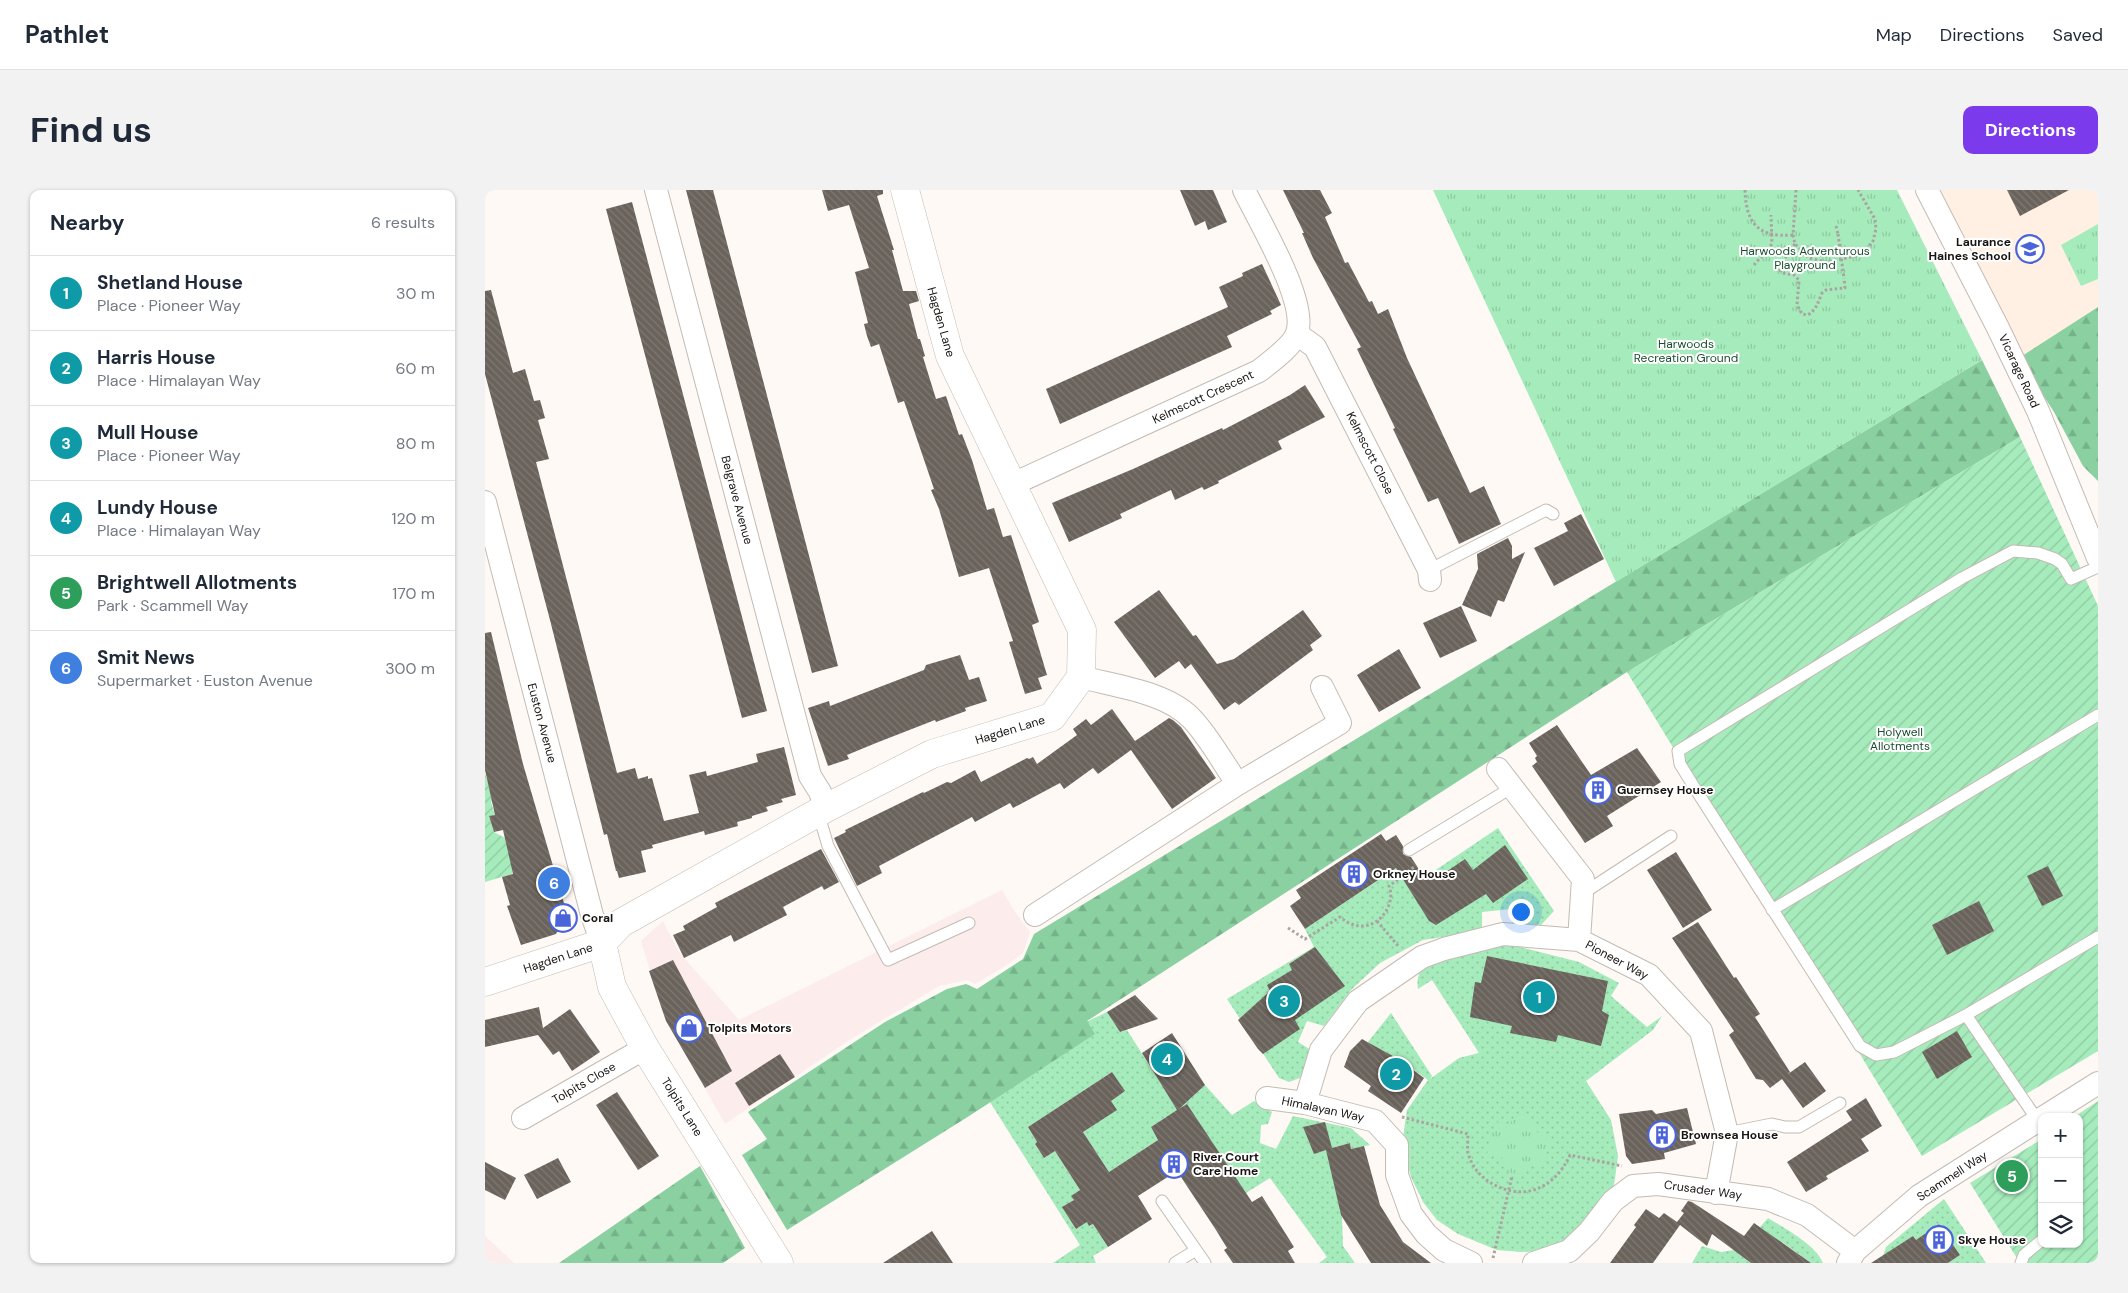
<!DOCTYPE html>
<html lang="en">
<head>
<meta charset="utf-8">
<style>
	:root { --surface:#fff; --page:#f2f2f3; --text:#1f2937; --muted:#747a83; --line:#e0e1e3; --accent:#7c3aed }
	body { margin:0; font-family:"DM Sans",sans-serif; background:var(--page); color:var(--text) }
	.controls { position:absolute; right:15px; bottom:15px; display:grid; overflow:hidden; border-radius:10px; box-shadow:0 1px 4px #0004 }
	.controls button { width:45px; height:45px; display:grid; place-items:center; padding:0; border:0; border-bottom:1px solid var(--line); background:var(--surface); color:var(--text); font:25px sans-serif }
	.you { position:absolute; left:1035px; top:721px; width:18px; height:18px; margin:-12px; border:4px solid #fff; border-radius:50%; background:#1a73e8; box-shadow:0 0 0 8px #1a73e833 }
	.badge { display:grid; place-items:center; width:32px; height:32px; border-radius:50%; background:var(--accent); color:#fff; font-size:16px; font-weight:700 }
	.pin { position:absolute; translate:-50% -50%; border:2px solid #fff; box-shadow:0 1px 5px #0006 }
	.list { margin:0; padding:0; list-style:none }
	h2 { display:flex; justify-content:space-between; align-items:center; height:65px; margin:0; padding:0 20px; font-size:21px }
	h2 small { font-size:16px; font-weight:400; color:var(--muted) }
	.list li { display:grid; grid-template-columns:32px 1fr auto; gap:15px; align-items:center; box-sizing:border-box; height:75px; padding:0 20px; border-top:1px solid var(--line) }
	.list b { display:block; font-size:19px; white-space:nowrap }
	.list p { margin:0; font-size:16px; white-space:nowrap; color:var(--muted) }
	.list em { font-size:16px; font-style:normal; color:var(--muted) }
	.icon { flex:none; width:28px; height:28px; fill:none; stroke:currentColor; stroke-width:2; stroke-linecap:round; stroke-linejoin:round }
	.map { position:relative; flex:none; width:1613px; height:1073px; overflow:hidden; border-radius:10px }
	header { display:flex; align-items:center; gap:30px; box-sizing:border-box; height:70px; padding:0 25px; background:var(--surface); border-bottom:1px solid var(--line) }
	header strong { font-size:24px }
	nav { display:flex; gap:28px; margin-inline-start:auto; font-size:18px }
	.intro { display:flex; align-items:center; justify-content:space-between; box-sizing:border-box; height:120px; padding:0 30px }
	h1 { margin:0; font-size:35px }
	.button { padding:12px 22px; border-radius:10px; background:var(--accent); color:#fff; font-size:18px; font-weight:700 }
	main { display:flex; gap:30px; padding:0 30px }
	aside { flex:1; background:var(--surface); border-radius:10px; box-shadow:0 1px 4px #0004 }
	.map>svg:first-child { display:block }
</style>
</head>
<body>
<header>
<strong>Pathlet</strong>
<nav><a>Map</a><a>Directions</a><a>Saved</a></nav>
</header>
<div class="intro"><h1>Find us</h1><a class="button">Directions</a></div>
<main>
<aside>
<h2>Nearby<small>6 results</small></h2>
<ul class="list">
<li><span class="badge" style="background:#0f9aa8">1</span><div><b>Shetland House</b><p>Place · Pioneer Way</p></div><em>30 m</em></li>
<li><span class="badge" style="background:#0f9aa8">2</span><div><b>Harris House</b><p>Place · Himalayan Way</p></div><em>60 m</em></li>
<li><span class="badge" style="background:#0f9aa8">3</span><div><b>Mull House</b><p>Place · Pioneer Way</p></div><em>80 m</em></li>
<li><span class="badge" style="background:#0f9aa8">4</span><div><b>Lundy House</b><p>Place · Himalayan Way</p></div><em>120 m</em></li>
<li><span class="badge" style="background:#2e9e5b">5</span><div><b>Brightwell Allotments</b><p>Park · Scammell Way</p></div><em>170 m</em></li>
<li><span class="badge" style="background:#3f7fe0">6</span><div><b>Smit News</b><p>Supermarket · Euston Avenue</p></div><em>300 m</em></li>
</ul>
</aside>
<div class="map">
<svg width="1613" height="1073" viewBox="0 0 1613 1073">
	<defs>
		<pattern id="grass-dots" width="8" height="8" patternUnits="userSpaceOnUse" patternTransform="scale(1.25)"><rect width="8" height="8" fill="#a6ebbb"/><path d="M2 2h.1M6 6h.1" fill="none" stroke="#8ec9a0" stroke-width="1.8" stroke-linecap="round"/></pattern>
		<pattern id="forest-firs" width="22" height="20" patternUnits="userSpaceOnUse" patternTransform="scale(1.25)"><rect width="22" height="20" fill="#8ad0a0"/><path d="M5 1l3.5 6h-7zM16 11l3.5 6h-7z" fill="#76b289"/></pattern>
		<pattern id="park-tufts" width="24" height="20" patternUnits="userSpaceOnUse" patternTransform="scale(1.25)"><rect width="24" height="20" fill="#a6ebbb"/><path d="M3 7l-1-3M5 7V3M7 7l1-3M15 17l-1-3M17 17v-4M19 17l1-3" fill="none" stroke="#8ec9a0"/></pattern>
		<pattern id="garden-furrows" width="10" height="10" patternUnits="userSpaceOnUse" patternTransform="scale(1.25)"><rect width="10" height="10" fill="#a6ebbb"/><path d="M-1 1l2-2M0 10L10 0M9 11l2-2" fill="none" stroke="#8ec9a0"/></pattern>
		<pattern id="building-back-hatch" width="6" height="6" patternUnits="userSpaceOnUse" patternTransform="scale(1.25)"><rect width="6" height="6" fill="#6a635c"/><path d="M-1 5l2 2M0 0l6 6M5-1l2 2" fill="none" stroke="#7e7873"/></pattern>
	</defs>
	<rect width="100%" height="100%" fill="#fef9f5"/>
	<path fill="#fff0e3" d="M1445 0H1613V117L1534 168Z"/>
	<path fill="#fceceb" d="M517 700 528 719 545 742 538 763 522 775 490 794 482 790 454 796 366 849 240 934 178 823 156 751 178 731 193 761 254 830Z
		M0 1046 29 1073H0Z"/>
	<path fill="url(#grass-dots)" d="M1013 638 1069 721 1056 735 1027 734 1026 719 997 722V741L938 750 895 773 867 799 839 836 822 831 813 852 826 860 815 888 804 892 794 888 742 809 829 757 820 739 926 668 924 698Z
		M1001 756H1031L1094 772 1134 793 1126 806 1162 837 1177 826 1168 840 1101 891 1126 930 1133 966 1128 1003 1084 1052 1061 1061 1036 1062 1012 1060 973 1044 952 1030 938 1012 926 987 917 954 922 920 943 890 908 865 906 870 883 852 906 823 947 886 945 889 974 868 994 863 947 790 933 799C932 793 932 787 936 780 944 768 986 760 1001 756Z
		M622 822 635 842 642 840 684 906 698 915 720 895 747 925 769 911 787 922 783 934 776 935 775 953 791 959 808 926 866 938 885 955 866 959 865 953 847 958 848 987 857 1028 858 1056 870 1073H834L842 1067 785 988 761 1003 681 927 666 937 673 950 624 982 598 942 626 911 627 882 543 937 552 952 550 954 559 968 570 961 595 1000 587 1006 589 1010 578 1017 591 1039 602 1032 605 1036 608 1034 623 1057 608 1066 611 1073H568L595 1055 505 912 609 844 601 832Z
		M1459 1009 1501 1073H1463L1475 1065 1454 1034 1439 1044 1446 1054 1437 1060 1428 1046 1398 1066 1401 1057Z
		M1283 1028C1299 1038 1331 1055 1338 1073H1326L1297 1052 1291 1062 1290 1048 1275 1037Z
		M1217 1056 1236 1062 1249 1060 1266 1073H1207Z"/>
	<path fill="url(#forest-firs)" d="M1613 117V291L1598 276 1569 222 1534 168Z
		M1497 170 1535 247 1142 482 602 831 610 844 481 928 302 1040 257 965 282 949 263 922 400 832 462 799 481 794 492 799 538 769 549 744Z
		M215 976 260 1058 238 1073H74Z"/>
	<path fill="url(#park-tufts)" d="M948 0H1412L1497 170 1131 392Z
		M1613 34V89L1596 96 1576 55Z
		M1038 925 1049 930 1051 942 1066 945 1058 977 1044 974C1038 984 1029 987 1020 979L1017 967 1002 964 1010 932 1025 935 1027 930Z"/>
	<path fill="url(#garden-furrows)" d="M1535 247 1613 416V861L1437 966 1142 482Z
		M0 583 8 609 6 612 10 625 4 627 9 642 20 648 28 678 27 684 0 692Z
		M1613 911V1073H1535L1485 993 1557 949V1054H1594V927H1589Z"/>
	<path fill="url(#building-back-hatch)" d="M201 0H228L353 476 327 483Z
		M337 0H398V4L392 6 409 60H407L418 101H431L434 111 424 114 433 149H435L440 166 438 167 451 209 461 206 474 245 477 244 487 270 502 320 509 318 518 347 526 345 554 432 547 435 562 485 553 488 557 499 540 504 524 452 528 451 504 378 474 387 454 319 446 300 449 299 419 211 413 213 394 154 386 157 382 146 379 134 383 133 370 82 384 78 364 15 343 21Z
		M695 0H728L742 32 723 40 720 31 710 36Z
		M798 0H835L847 23 840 27 860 73 863 72 884 112 887 111 893 124 903 119 922 168 985 303 999 296 1016 334 974 354 953 308 943 312 908 239 910 238 872 159 876 157 828 68 817 43H819Z
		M1522 0H1584L1535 26Z
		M147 12 282 521 257 528 121 19Z
		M777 74 796 115 785 121 787 124 742 146 747 157 575 234 561 199 743 117 734 97 758 86 757 83Z
		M6 100 28 183 40 179 49 211 55 210 60 228 53 230 64 269 51 272 132 583 150 578 153 589 163 586V589L167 588 179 631 214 623 204 585 221 581 222 586 273 572 271 564 299 557 311 605 296 609 298 612 281 617 283 621 267 626V628L252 632 253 636 220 645 219 641 167 655 168 658 156 661 161 682 134 688 132 681H131L122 644 119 645 65 430 0 184V101Z
		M820 195 840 227 793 251 797 259 733 291 734 293 719 300 717 297 690 310 686 300 635 324 637 328 584 352 567 313 648 279 737 238 738 240 805 205Z
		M1096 324 1119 369 1069 396 1049 358 1083 341 1079 333Z
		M1023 348 1027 356V369L1040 362 1019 412 1013 410 1006 427 977 415 993 379 992 364Z
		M674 400 708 446 711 445 732 474 749 469 818 420 837 446 825 455 828 460 754 515 750 512 739 520 706 474 700 479 694 471 670 488 629 432Z
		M976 416 992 451 955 468 938 433Z
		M6 442 38 574 86 737 72 742 71 744 36 755 22 716 25 715 17 687 28 684 18 640 9 642 4 626 10 625 0 580V443Z
		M914 459 936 498 894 522 872 485Z
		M475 465 484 490 494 487 502 511 480 518 481 521 451 532 450 530 391 553 362 565 364 569 343 576 323 518 344 511 345 516 439 480 441 475Z
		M627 519 650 551 684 528 688 530 696 537 731 588 687 619 646 560 613 584 608 578 579 599 575 593 528 618 525 613 490 632 487 627 394 676 397 683 372 696 349 648 361 642 360 640 438 602 439 603 462 592 466 593 490 580 496 592 542 568 544 569 548 567 552 574 592 545 588 539 601 529 606 535Z
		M1072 535 1106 585 1152 558 1176 592 1122 626 1128 636 1100 653 1047 576 1052 572 1050 568 1052 566 1044 553Z
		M896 644 901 651 911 645 918 656V664L926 667 939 687 951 680 955 686 980 669 988 680 1020 655 1043 689 1008 713 1001 704 951 735 944 731 911 678 820 739 805 716 816 708 811 700Z
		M336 659 354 692 339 700 337 696 298 717 302 725 249 752 246 745 199 768 188 745 200 740 198 736 232 717 230 713Z
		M1191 662 1227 720 1198 738 1162 680Z
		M1563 676 1578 706 1557 716 1542 686Z
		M1494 711 1509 741 1462 765 1447 735Z
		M1213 732 1249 788 1251 787 1275 824 1270 827 1305 882 1303 884 1320 872 1341 901 1318 918 1297 889 1285 898 1278 890 1271 889 1244 845 1249 841 1187 748Z
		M830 757 860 796 810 830 815 839 778 864 773 859 753 830 785 801 782 795 807 780 804 774Z
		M1002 766 1123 791 1117 821 1124 825 1116 856 1073 845 1071 852 1025 843 1027 836 985 827 990 792 996 793Z
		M188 770 247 881 220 898 181 831 164 781Z
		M650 805 673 829 635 842 622 822Z
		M54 817 58 838 85 819 115 862 87 881 74 861 68 865 53 845 0 857V830Z
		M1472 841 1487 867 1452 889 1437 862Z
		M687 843 720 895 694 919 702 914 767 1012 777 1006 809 1057 803 1061 810 1073H748L739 1060 742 1058 731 1040 692 981 653 1006 667 1029 623 1057 608 1034 604 1036 602 1032 591 1039 577 1017 589 1010 586 1006 595 1000 570 961 559 968 550 954 552 952 543 937 627 882 640 901 626 911 632 920 598 942 624 982 673 950 666 937 692 920 657 863Z
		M877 849 915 870 939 888 916 923 883 901 886 896 859 877 865 861Z
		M295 864 310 887 264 916 250 893Z
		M132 902 174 966 153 980 111 915Z
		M1381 908 1397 936 1376 949 1384 961 1341 986 1343 989 1321 1002 1302 972 1367 930 1361 921Z
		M1202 918 1211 954 1179 963 1180 969 1147 974 1141 966 1134 924 1167 920 1171 924Z
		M840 932 847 958 865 953 866 959 879 956 895 1015 918 1052 946 1073H886L856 1025 841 960 829 964 818 937Z
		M73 968 86 992 52 1009 39 985Z
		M0 972 31 988 20 1010 0 1000Z
		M1203 1011 1207 1012 1259 1046 1269 1033 1326 1073H1266L1227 1044 1222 1056 1195 1035 1168 1073H1125L1151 1037 1149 1035 1161 1019 1174 1028 1179 1023 1192 1032 1199 1023 1196 1021Z
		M1454 1034 1475 1065 1463 1073H1386L1428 1046 1431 1050Z
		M447 1041 468 1073H398Z"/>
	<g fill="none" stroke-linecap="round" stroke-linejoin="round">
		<defs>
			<path id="lane" d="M944 380 1061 320 1068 324
				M333 622 343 656 403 770 484 733
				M924 660 1026 598
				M1097 704 1186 646
				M1287 720 1613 525
				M1481 825 1613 747
				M1553 931 1481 825 1409 862 1391 865 1375 856 1211 600 1195 574 1193 561 1477 388 1528 361 1553 363 1570 369 1577 374 1586 389 1613 377
				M1242 943 1287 934 1300 937H1314L1355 913
				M677 1011 720 1073
				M690 1073 711 1060
				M1536 1073 1539 1065 1557 1050"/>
			<path id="street" d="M171 0 325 586 335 602 341 618
				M1442 0 1512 136 1553 221 1613 368
				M812 144 830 157 944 380 945 390
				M526 295 774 181C784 173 808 156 812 143 823 112 774 31 759 0
				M0 312 107 725 117 753
				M596 487C630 496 681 502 706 528 721 543 736 569 748 587L751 595
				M1013 579 1098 689 1094 750
				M550 725 751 595 855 533 837 497
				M782 908 820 913 890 931 912 955V985L926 1024 941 1044 959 1060 986 1073
				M820 913 836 860 873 811 937 767 959 759 1018 744 1094 750 1164 785 1216 841 1242 943 1231 1003
				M1559 927 1613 893
				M38 928 160 858
				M1049 1073 1084 1061 1104 1042 1128 1011 1148 996 1173 994 1283 1009 1322 1025 1370 1061
				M1363 1073 1370 1061 1434 1006 1557 928"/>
			<path id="secondary" d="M0 792 117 753"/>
			<path id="primary" d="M294 1073 160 858 127 797 117 753 136 733 341 618 447 564 567 527 596 487 597 440 465 166 420 0"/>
		</defs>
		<use href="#lane" stroke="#c3bbb4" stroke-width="13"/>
		<use href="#street" stroke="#c3bbb4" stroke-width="24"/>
		<use href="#secondary" stroke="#c3bbb4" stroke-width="29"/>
		<use href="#primary" stroke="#c3bbb4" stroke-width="29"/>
		<path stroke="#a9a4a1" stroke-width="3" stroke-dasharray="2.5 2.5" stroke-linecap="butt" d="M1260 0C1261 33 1273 48 1308 45
			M1311 0 1308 45 1310 54 1324 68 1341 72 1377 65 1388 51 1391 39 1390 29 1373 0
			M1351 36 1353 44
			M1310 54 1304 60 1295 80 1297 83 1309 85 1314 90 1312 115 1317 124 1323 125C1332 119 1333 112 1337 103L1341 100 1360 98 1359 88
			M892 731 914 757
			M803 738 820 749 855 727C861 732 868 736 877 736 896 736 911 713 904 696L929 677
			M917 927 983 944C983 950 982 957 983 963 986 975 994 985 1003 991 1036 1013 1069 1000 1085 965L1137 976
			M1008 1068 1027 986"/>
		<use href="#lane" stroke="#fff" stroke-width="11"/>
		<use href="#street" stroke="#fff" stroke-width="22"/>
		<use href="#secondary" stroke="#fff" stroke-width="28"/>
		<use href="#primary" stroke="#fff" stroke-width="28"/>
		<path stroke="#a9a4a1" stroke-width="3" stroke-dasharray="2.5 2.5" stroke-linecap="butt" d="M1353 44 1359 88
			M1269 75 1287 54 1286 25"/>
	</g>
	<defs>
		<symbol id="school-ring" viewBox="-11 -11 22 22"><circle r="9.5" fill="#fff" stroke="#4c64d9" stroke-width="1.5"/><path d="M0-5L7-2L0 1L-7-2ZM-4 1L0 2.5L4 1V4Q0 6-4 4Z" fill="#4c64d9"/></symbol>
		<symbol id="building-ring" viewBox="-11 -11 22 22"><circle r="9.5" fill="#fff" stroke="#4c64d9" stroke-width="1.5"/><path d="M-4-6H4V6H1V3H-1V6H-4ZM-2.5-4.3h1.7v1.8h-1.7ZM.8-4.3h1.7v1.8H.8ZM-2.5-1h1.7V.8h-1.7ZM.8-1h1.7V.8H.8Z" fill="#4c64d9"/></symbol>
		<symbol id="shop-ring" viewBox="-11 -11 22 22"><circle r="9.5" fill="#fff" stroke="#4c64d9" stroke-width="1.5"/><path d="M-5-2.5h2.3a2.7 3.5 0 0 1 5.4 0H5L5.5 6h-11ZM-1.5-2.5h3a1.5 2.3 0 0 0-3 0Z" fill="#4c64d9"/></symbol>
	</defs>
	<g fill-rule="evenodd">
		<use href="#school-ring" x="1529" y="43" width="32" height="32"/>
		<use href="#building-ring" x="1097" y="584" width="32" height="32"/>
		<use href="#building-ring" x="853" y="668" width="32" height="32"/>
		<use href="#shop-ring" x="62" y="712" width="32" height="32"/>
		<use href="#shop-ring" x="188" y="822" width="32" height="32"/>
		<use href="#building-ring" x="1161" y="929" width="32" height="32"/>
		<use href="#building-ring" x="673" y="958" width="32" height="32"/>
		<use href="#building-ring" x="1438" y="1034" width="32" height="32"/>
	</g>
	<g text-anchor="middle" stroke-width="4" stroke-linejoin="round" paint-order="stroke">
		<g font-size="12" font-weight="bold" fill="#171412" stroke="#fff" text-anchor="start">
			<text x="1526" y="56" text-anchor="end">Laurance<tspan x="1526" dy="14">Haines School</tspan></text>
			<text x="1132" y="604">Guernsey House</text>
			<text x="888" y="688">Orkney House</text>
			<text x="97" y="732">Coral</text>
			<text x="223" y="842">Tolpits Motors</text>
			<text x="1196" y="949">Brownsea House</text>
			<text x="708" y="971">River Court<tspan x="708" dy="14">Care Home</tspan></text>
			<text x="1473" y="1054">Skye House</text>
		</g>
		<g font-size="12" fill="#1a4e2f" stroke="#fff">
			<text x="1320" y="65">Harwoods Adventurous<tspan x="1320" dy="14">Playground</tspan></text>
			<text x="1201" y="158">Harwoods<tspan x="1201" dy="14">Recreation Ground</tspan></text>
			<text x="1415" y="546">Holywell<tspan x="1415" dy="14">Allotments</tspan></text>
		</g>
		<g font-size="12" fill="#171412" stroke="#fff">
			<text transform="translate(456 132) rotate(74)" y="4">Hagden Lane</text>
			<text transform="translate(1534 181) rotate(65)" y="4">Vicarage Road</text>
			<text transform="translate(718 207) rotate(-25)" y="4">Kelmscott Crescent</text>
			<text transform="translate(885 263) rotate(63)" y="4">Kelmscott Close</text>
			<text transform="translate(252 310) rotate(75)" y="4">Belgrave Avenue</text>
			<text transform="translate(57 533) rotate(75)" y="4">Euston Avenue</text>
			<text transform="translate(525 540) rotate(-17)" y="4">Hagden Lane</text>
			<text transform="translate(73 768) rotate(-18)" y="4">Hagden Lane</text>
			<text transform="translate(1132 770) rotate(28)" y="4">Pioneer Way</text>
			<text transform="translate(99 893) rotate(-30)" y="4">Tolpits Close</text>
			<text transform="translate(197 917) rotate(58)" y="4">Tolpits Lane</text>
			<text transform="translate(838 919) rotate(12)" y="4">Himalayan Way</text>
			<text transform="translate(1467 986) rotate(-33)" y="4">Scammell Way</text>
			<text transform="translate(1218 1000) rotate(8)" y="4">Crusader Way</text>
		</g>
	</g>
</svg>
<div class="controls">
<button>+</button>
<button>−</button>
<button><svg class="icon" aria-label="layers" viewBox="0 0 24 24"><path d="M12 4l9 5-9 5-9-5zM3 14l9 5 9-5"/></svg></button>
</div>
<div class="you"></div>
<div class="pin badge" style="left:1054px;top:807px;background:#0f9aa8">1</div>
<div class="pin badge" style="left:911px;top:884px;background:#0f9aa8">2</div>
<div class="pin badge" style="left:799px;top:811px;background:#0f9aa8">3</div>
<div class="pin badge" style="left:682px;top:869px;background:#0f9aa8">4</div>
<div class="pin badge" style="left:1527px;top:986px;background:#2e9e5b">5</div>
<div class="pin badge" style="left:69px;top:693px;background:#3f7fe0">6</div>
</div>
</main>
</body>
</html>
